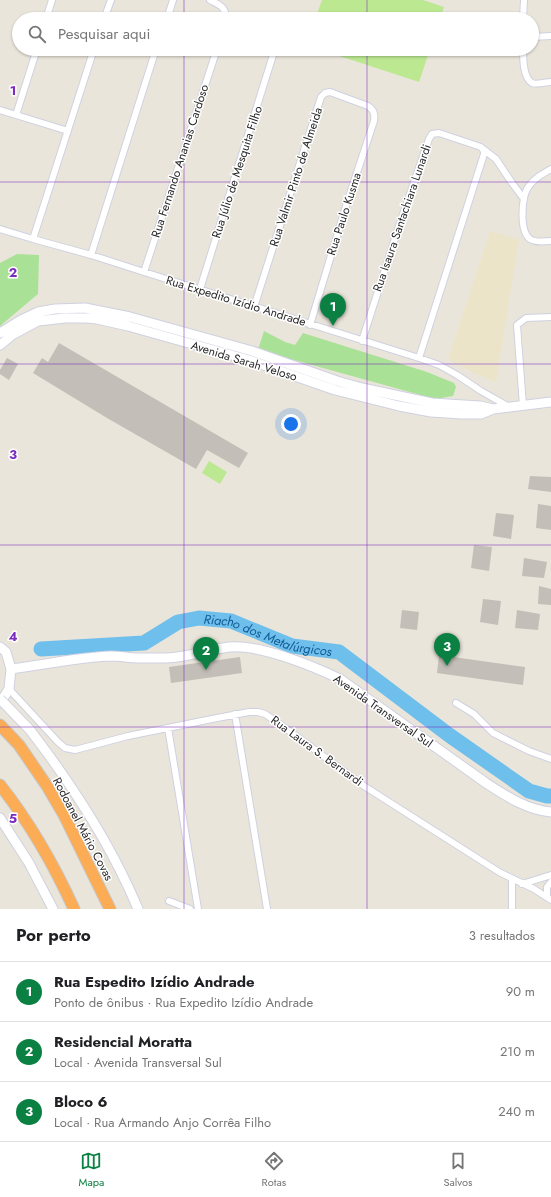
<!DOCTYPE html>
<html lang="pt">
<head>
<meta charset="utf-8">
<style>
	:root { --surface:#fff; --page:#f2f2f2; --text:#202124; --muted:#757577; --line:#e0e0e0; --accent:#0b8043 }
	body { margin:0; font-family:Jost,sans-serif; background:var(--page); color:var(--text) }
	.you { position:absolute; left:291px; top:424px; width:14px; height:14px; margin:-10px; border:3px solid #fff; border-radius:50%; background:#1a73e8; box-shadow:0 0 0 6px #1a73e833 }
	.badge { display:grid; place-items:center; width:26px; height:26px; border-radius:50%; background:var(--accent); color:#fff; font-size:13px; font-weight:700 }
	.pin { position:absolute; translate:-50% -33px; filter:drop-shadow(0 1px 2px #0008) }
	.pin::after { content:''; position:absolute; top:21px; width:14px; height:12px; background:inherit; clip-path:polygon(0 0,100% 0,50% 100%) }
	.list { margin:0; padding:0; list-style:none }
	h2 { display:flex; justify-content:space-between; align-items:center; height:52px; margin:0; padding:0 16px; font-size:17px }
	h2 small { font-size:13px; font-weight:400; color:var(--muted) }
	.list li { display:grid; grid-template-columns:26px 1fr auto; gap:12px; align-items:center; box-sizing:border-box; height:60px; padding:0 16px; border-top:1px solid var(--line) }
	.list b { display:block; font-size:15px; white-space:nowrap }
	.list p { margin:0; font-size:13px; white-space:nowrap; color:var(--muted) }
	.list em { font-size:13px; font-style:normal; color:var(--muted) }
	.icon { flex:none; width:22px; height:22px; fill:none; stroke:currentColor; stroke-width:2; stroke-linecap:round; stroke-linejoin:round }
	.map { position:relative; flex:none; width:551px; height:909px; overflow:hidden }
	.search { position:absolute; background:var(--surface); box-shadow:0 1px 3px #0004; left:12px; right:12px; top:12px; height:44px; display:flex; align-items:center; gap:10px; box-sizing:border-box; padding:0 14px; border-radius:22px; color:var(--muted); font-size:15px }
	.sheet { height:232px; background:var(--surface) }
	nav { display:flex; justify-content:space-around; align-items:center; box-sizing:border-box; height:56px; border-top:1px solid var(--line); background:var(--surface); font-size:11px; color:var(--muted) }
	nav a { display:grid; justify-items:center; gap:2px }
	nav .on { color:var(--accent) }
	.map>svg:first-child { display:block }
</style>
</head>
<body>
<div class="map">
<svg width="551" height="909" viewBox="0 0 551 909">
	<rect width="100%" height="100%" fill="#eae5da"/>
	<path fill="#ece4c9" d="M490 231 519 240 496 382 472 372 448 359Z"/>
	<path fill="#a9e197" d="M17 254 39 255 38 294 0 326V263Z
		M264 331 285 342 295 345 303 333 427 372 454 383 456 387 453 396 435 399 258 350Z"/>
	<path fill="#bce892" d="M322 0H423L444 7 440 19H315Z
		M318 49H430L419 82Z
		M209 461 227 472 220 484 202 473Z"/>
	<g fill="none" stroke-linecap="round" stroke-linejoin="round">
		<path stroke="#6ebfec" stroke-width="15" id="s1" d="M41 649 144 643 178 622 199 618 231 621 292 646 339 652 449 735 529 791 547 796H551"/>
	</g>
	<path fill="#c3beb7" d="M59 343 248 453 239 468 207 450 196 469 107 418 33 373 42 358 48 362Z
		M7 358 18 364 9 380 0 374V370Z
		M530 476 551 477V492L528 489Z
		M538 504 551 506V530L536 528Z
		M496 513 514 515 511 539 493 536Z
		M474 545 492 547 489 571 471 568Z
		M524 558 547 562 544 578 522 576Z
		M539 586 551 589V605L538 604Z
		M483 599 501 601 498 625 480 622Z
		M402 610 419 612 417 630 400 628Z
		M517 610 540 614 538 630 515 628Z
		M439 655 525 667 523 685 437 673Z
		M240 657 242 673 171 683 169 667Z"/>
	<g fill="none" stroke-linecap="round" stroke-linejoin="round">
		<defs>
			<path id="minor" d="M210 0C220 5 226 7 226 19
				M46 19 52 0
				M104 19 111 0
				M167 19 173 0
				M523 19 524 0
				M532 37 551 36
				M523 49C523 58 523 78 532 83 536 85 546 82 551 82
				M0 110 68 131
				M16 115 37 49
				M483 149 496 159 512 183 524 199
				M551 169C542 174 533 179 527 189 522 199 519 231 530 239 535 243 544 241 551 241
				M0 229 33 239 91 255 144 272 419 358 439 365 457 375 481 391 509 407
				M33 239 94 49
				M91 255 156 49
				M144 272 217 49
				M200 289 273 55
				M254 307 321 97 325 93 330 92 368 106C374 110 375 114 374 121L346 206 310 325
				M362 341 400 223 429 139 432 134 439 133 481 147 484 151V154L419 358
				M523 406 517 325 526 318 551 317
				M9 689 58 742 65 748 75 750 128 736 217 718 249 712H258L265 714 284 727 364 786 499 872 534 889 551 900
				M456 703 474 714 493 733 529 751 551 759
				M235 714 267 909
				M168 728 198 909
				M522 884 551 875
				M547 897V887L551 882
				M169 901 190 909
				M512 909V879"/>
			<path id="secondary" d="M0 333 21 320 38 312 55 309 85 308 130 317 252 351 337 381 362 388 432 403 480 406 493 409
				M0 345 12 335 38 321 65 318H86L97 319 128 326 249 360 335 390 399 406 431 412 462 414H481L493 409 551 402
				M0 647 6 652 11 669 9 689 0 703
				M11 669C44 665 78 657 111 656 120 656 130 658 139 658 148 658 157 658 166 658 188 657 208 650 229 647 259 644 313 666 340 679L486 783C506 796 527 810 551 812
				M30 730C73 786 111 844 138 909
				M0 818 29 863 53 909"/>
			<path id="motorway" d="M0 725 19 745 47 786 64 815 110 909
				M0 785C30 823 54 865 74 909"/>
		</defs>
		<use href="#minor" stroke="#cfd1e1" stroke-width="8"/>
		<use href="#secondary" stroke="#cfd1e1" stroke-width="11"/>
		<use href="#motorway" stroke="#c7c7c7" stroke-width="13"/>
		<use href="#minor" stroke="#fff" stroke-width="6"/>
		<use href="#secondary" stroke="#fff" stroke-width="9"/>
		<use href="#motorway" stroke="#fbac55" stroke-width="11"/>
		<defs>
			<path id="secondary-bridge" d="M0 699 30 730"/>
		</defs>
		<use href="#secondary-bridge" stroke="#cfd1e1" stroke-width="11" stroke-linecap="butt"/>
		<use href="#secondary-bridge" stroke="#fff" stroke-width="9"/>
	</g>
	<path fill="none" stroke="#7b2cbf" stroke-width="1" stroke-opacity="0.55" d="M184 0V19M367 0V19M184 49V909M367 49V909M0 182H551M0 364H551M0 545H551M0 727H551"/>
	<g text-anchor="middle" stroke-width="3" stroke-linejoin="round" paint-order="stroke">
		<g font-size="12" fill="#282828" stroke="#fff">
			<text transform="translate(180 161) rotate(-72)" y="4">Rua Fernando Ananias Cardoso</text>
			<text transform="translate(237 172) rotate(-72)" y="4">Rua Júlio de Mesquita Filho</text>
			<text transform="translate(296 177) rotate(-72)" y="4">Rua Valmir Pinto de Almeida</text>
			<text transform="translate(344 214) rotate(-72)" y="4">Rua Paulo Kusma</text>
			<text transform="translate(402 218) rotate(-71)" y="4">Rua Isaura Santachiara Lunardi</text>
			<text transform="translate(236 301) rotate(17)" y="4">Rua Expedito Izídio Andrade</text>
			<text transform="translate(244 361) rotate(17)" y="4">Avenida Sarah Veloso</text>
			<text transform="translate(383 711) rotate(35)" y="4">Avenida Transversal Sul</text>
			<text transform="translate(317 751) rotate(36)" y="4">Rua Laura S. Bernardi</text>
			<text transform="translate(83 829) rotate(62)" y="4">Rodoanel Mário Covas</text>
		</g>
		<g font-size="13" font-style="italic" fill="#105b95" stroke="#fff">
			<text dy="5" stroke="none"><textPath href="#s1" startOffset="236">Riacho dos Metalúrgicos</textPath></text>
		</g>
	</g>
	<g font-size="13" text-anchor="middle" font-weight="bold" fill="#7b2cbf" stroke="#fff" stroke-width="3" stroke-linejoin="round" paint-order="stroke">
		<text x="13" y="95">1</text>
		<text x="13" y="277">2</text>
		<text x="13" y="459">3</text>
		<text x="13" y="641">4</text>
		<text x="13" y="823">5</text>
	</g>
</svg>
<div class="you"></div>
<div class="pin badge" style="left:333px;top:326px">1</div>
<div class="pin badge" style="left:206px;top:670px">2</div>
<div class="pin badge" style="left:447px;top:666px">3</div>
<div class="search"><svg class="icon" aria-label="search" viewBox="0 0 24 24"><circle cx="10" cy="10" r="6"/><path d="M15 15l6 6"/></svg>Pesquisar aqui</div>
</div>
<section class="sheet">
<h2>Por perto<small>3 resultados</small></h2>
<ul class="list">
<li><span class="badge">1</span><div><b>Rua Espedito Izídio Andrade</b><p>Ponto de ônibus · Rua Expedito Izídio Andrade</p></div><em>90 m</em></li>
<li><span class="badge">2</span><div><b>Residencial Moratta</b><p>Local · Avenida Transversal Sul</p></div><em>210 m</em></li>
<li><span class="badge">3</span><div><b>Bloco 6</b><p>Local · Rua Armando Anjo Corrêa Filho</p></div><em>240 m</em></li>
</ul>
</section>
<nav>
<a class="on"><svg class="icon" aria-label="map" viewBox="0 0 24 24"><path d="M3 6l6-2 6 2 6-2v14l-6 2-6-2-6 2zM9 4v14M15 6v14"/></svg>Mapa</a>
<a><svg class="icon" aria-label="directions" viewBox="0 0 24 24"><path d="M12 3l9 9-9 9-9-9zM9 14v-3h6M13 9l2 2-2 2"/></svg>Rotas</a>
<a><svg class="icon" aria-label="saved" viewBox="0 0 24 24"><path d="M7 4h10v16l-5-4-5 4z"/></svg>Salvos</a>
</nav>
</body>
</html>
